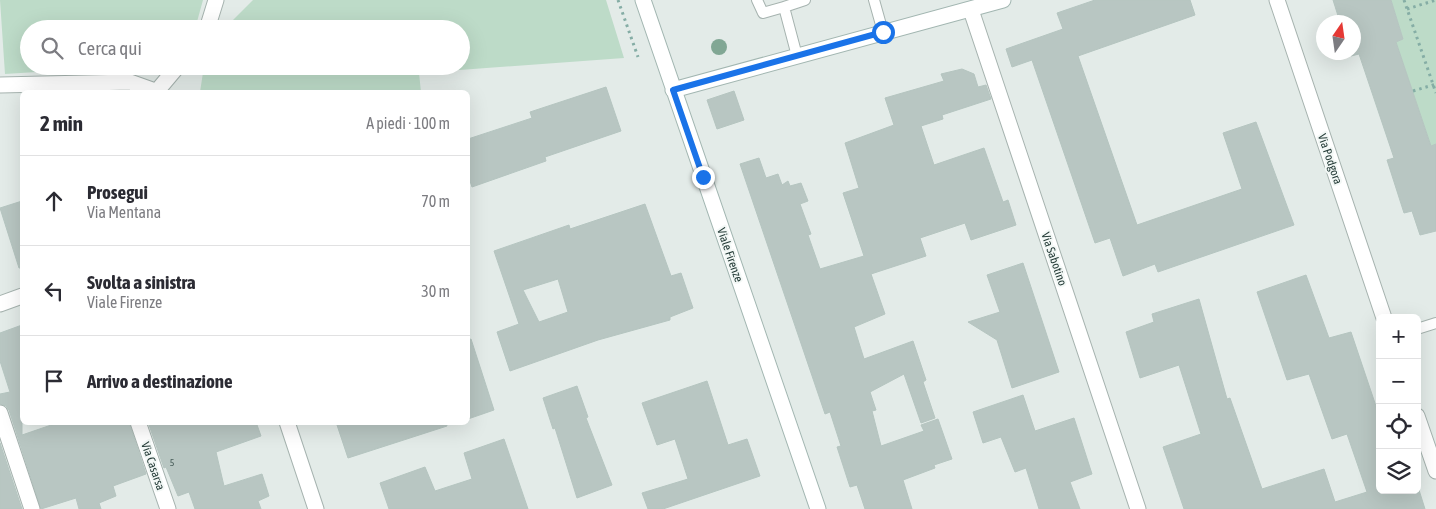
<!DOCTYPE html>
<html lang="it">
<head>
<meta charset="utf-8">
<style>
	:root { --surface:#fff; --page:#f2f2f3; --text:#2b2b33; --muted:#7c7c81; --line:#e1e1e2 }
	body { margin:0; font-family:"Asap Condensed",sans-serif; background:var(--page); color:var(--text) }
	.controls { position:absolute; right:15px; bottom:15px; display:grid; overflow:hidden; border-radius:8px; box-shadow:0 5px 20px #0002 }
	.controls button { width:45px; height:45px; display:grid; place-items:center; padding:0; border:0; border-bottom:1px solid var(--line); background:var(--surface); color:var(--text); font:25px sans-serif }
	.compass { position:absolute; left:1316px; top:15px; width:45px; height:45px; border-radius:50%; background:var(--surface); box-shadow:0 5px 20px #0002; rotate:13deg }
	.stop { position:absolute; width:15px; height:15px; margin:-11px; border:4px solid #1a73e8; border-radius:50%; background:#fff }
	.stop.end { background:#1a73e8; border-color:#fff; box-shadow:0 1px 5px #0008 }
	.list { margin:0; padding:0; list-style:none }
	h2 { display:flex; justify-content:space-between; align-items:center; height:65px; margin:0; padding:0 20px; font-size:21px }
	h2 small { font-size:16px; font-weight:400; color:var(--muted) }
	.list li { display:grid; grid-template-columns:32px 1fr auto; gap:15px; align-items:center; box-sizing:border-box; height:90px; padding:0 20px; border-top:1px solid var(--line) }
	.list b { display:block; font-size:19px; white-space:nowrap }
	.list p { margin:0; font-size:16px; white-space:nowrap; color:var(--muted) }
	.list em { font-size:16px; font-style:normal; color:var(--muted) }
	.icon { flex:none; width:28px; height:28px; fill:none; stroke:currentColor; stroke-width:2; stroke-linecap:round; stroke-linejoin:round }
	.map { position:relative; flex:none; width:1436px; height:509px; overflow:hidden }
	.search { position:absolute; background:var(--surface); box-shadow:0 5px 20px #0002; left:20px; top:20px; width:450px; height:55px; display:flex; align-items:center; gap:12px; box-sizing:border-box; padding:0 18px; border-radius:28px; color:var(--muted); font-size:19px }
	.panel { position:absolute; background:var(--surface); box-shadow:0 5px 20px #0002; left:20px; top:90px; width:450px; height:335px; border-radius:8px }
	.map>svg:first-child { display:block }
</style>
</head>
<body>
<div class="map">
<svg width="1436" height="509" viewBox="0 0 1436 509">
	<rect width="100%" height="100%" fill="#e3ebe8"/>
	<path fill="#bddbc8" d="M0 0H203L195 29H29V66H130L5 74Z
		M253 0H606L624 58 419 73 421 92H200L204 66H461V29H224Z
		M1391 0H1436V144L1431 146 1396 42 1403 39Z"/>
	<path fill="#b8c6c2" stroke="#b5c5c0" fill-rule="evenodd" d="M1095 0H1190L1195 15 1078 56 1137 225 1242 189 1223 133 1256 122 1294 225 1158 272 1155 264 1123 276 1110 238 1095 243 1032 60 1012 67 1006 49 1063 29 1057 13Z
		M1333 0H1391L1403 39 1396 42 1431 146 1436 144V231L1420 235 1412 211 1404 213 1387 160 1394 158 1359 54 1351 56 1350 52H1354V22H1340Z
		M962 69 974 74 978 87 986 85 991 99 942 115 943 119 921 126 934 165 984 148 1003 202 1008 200 1016 225 971 240 965 223 920 238 926 256 871 274 885 314 854 327 864 359 913 341 926 380 923 382 935 418 921 423 904 374 870 392 876 410 872 411 881 446 924 431 921 425 938 419 952 459 934 465 935 468 903 480 912 509H865L857 485 850 487 837 447 841 446 830 412 825 414 740 164 759 158 766 178 778 174 782 185 788 181 790 186 801 183 808 201 800 204 811 234 808 235 820 269 864 256 843 193 859 188 845 143 894 125 885 98 944 81 941 74Z
		M606 87 621 131 545 157 546 161 472 187 468 175V139L532 118 530 112Z
		M734 91 744 120 717 129 707 100Z
		M22 201V268H19L0 208Z
		M645 204 671 276 681 273 693 308 670 317V320L598 340 510 371 497 332 519 324 494 251 569 225 570 229ZM558 279 568 312 539 322 523 290Z
		M1023 263 1059 372 1012 388 997 340 968 322 1000 312 987 275Z
		M1306 275 1329 338 1351 332 1380 418V490H1419L1425 509H1184L1163 447 1201 434 1179 365 1140 378 1126 332 1154 322 1152 314 1199 299 1227 399 1230 398 1262 489 1324 469 1335 502 1367 492 1347 434 1332 439 1309 374 1287 380 1257 292Z
		M22 325V435L60 422H129L146 474 113 486 116 496 99 503 101 509H79L76 498 41 509 9 410 6 406 0 404V394L10 392 0 361V333Z
		M471 339 494 410 468 419V340Z
		M707 381 728 445 747 439 760 476 663 509H648L642 493 688 479 675 439 657 445 642 403Z
		M577 386 588 417 586 418 612 485 577 498 555 428 553 429 543 398Z
		M1023 395 1035 431 1074 418 1092 474 1070 482 1080 509H1039L1026 468 1015 472 1001 437 983 443 973 412Z
		M148 422H256L261 436 216 452 224 486 262 474 269 496 258 501 261 509H195L189 492 178 496 166 467 164 468Z
		M336 422H446L447 426 348 458Z
		M504 439 528 509H389L380 483 425 467 435 491 472 479 464 453Z
		M0 443 22 509H0Z"/>
	<g fill="none" stroke-linecap="round" stroke-linejoin="round">
		<defs>
			<path id="lane" d="M757 0 763 13 784 7
				M874 0 883 32
				M797 56 784 7 805 0
				M1417 329 1436 323"/>
			<path id="street" d="M1277 0 1384 318
				M971 10 1138 509
				M207 29 216 0
				M0 85 130 82 158 92
				M157 91 178 66
				M0 304 22 296
				M0 413 32 509
				M1417 416 1436 471
				M138 422 168 509
				M287 422 316 509"/>
			<path id="secondary" d="M643 0 818 509
				M673 90 1003 0"/>
		</defs>
		<use href="#lane" stroke="#a6b3af" stroke-width="12"/>
		<use href="#street" stroke="#a6b3af" stroke-width="17"/>
		<use href="#secondary" stroke="#a2b6b1" stroke-width="17"/>
		<path stroke="#85ada5" stroke-width="3" stroke-dasharray="2.5 4" stroke-linecap="butt" d="M618 0 638 57
			M1404 0 1436 93
			M1407 9 1436 0
			M1413 91 1436 84"/>
		<use href="#lane" stroke="#fff" stroke-width="10"/>
		<use href="#street" stroke="#fff" stroke-width="15"/>
		<use href="#secondary" stroke="#fff" stroke-width="15"/>
	</g>
	<circle fill="#81a794" cx="719" cy="47" r="8"/>
	<g fill="none" stroke-linecap="round" stroke-linejoin="round">
		<path stroke="#1a73e8" stroke-width="6" d="M703 177 673 90 883 32"/>
	</g>
	<g text-anchor="middle" stroke-width="4" stroke-linejoin="round" paint-order="stroke">
		<g font-size="10" fill="#495e5a">
			<text x="172" y="466">5</text>
		</g>
		<g font-size="12" fill="#243b37" stroke="#f3f8f6">
			<text transform="translate(1330 159) rotate(71)" y="4">Via Podgora</text>
			<text transform="translate(730 255) rotate(71)" y="4">Viale Firenze</text>
			<text transform="translate(1054 259) rotate(71)" y="4">Via Sabotino</text>
			<text transform="translate(153 466) rotate(71)" y="4">Via Casarsa</text>
		</g>
	</g>
</svg>
<div class="controls">
<button>+</button>
<button>−</button>
<button><svg class="icon" aria-label="locate" viewBox="0 0 24 24"><circle cx="12" cy="12" r="6"/><path d="M12 2v4M12 18v4M2 12h4M18 12h4"/></svg></button>
<button><svg class="icon" aria-label="layers" viewBox="0 0 24 24"><path d="M12 4l9 5-9 5-9-5zM3 14l9 5 9-5"/></svg></button>
</div>
<svg class="compass" viewBox="-18 -18 36 36"><path d="M0-13l5 13h-10z" fill="#e53935"/><path d="M0 13l5-13h-10z" fill="#7c7c81"/></svg>
<div class="stop" style="left:883px;top:32px"></div>
<div class="stop end" style="left:703px;top:177px"></div>
<div class="search"><svg class="icon" aria-label="search" viewBox="0 0 24 24"><circle cx="10" cy="10" r="6"/><path d="M15 15l6 6"/></svg>Cerca qui</div>
<section class="panel">
<h2>2 min<small>A piedi · 100 m</small></h2>
<ul class="list">
<li><svg class="icon" aria-label="ahead" viewBox="0 0 24 24"><path d="M12 20V5M6 11l6-6 6 6"/></svg><div><b>Prosegui</b><p>Via Mentana</p></div><em>70 m</em></li>
<li><svg class="icon" aria-label="left" viewBox="0 0 24 24"><path d="M17 20v-9H6M10 6l-5 5 5 5"/></svg><div><b>Svolta a sinistra</b><p>Viale Firenze</p></div><em>30 m</em></li>
<li><svg class="icon" aria-label="arrive" viewBox="0 0 24 24"><path d="M6 21V4h12l-3 4 3 4H6"/></svg><div><b>Arrivo a destinazione</b></div></li>
</ul>
</section>
</div>
</body>
</html>
